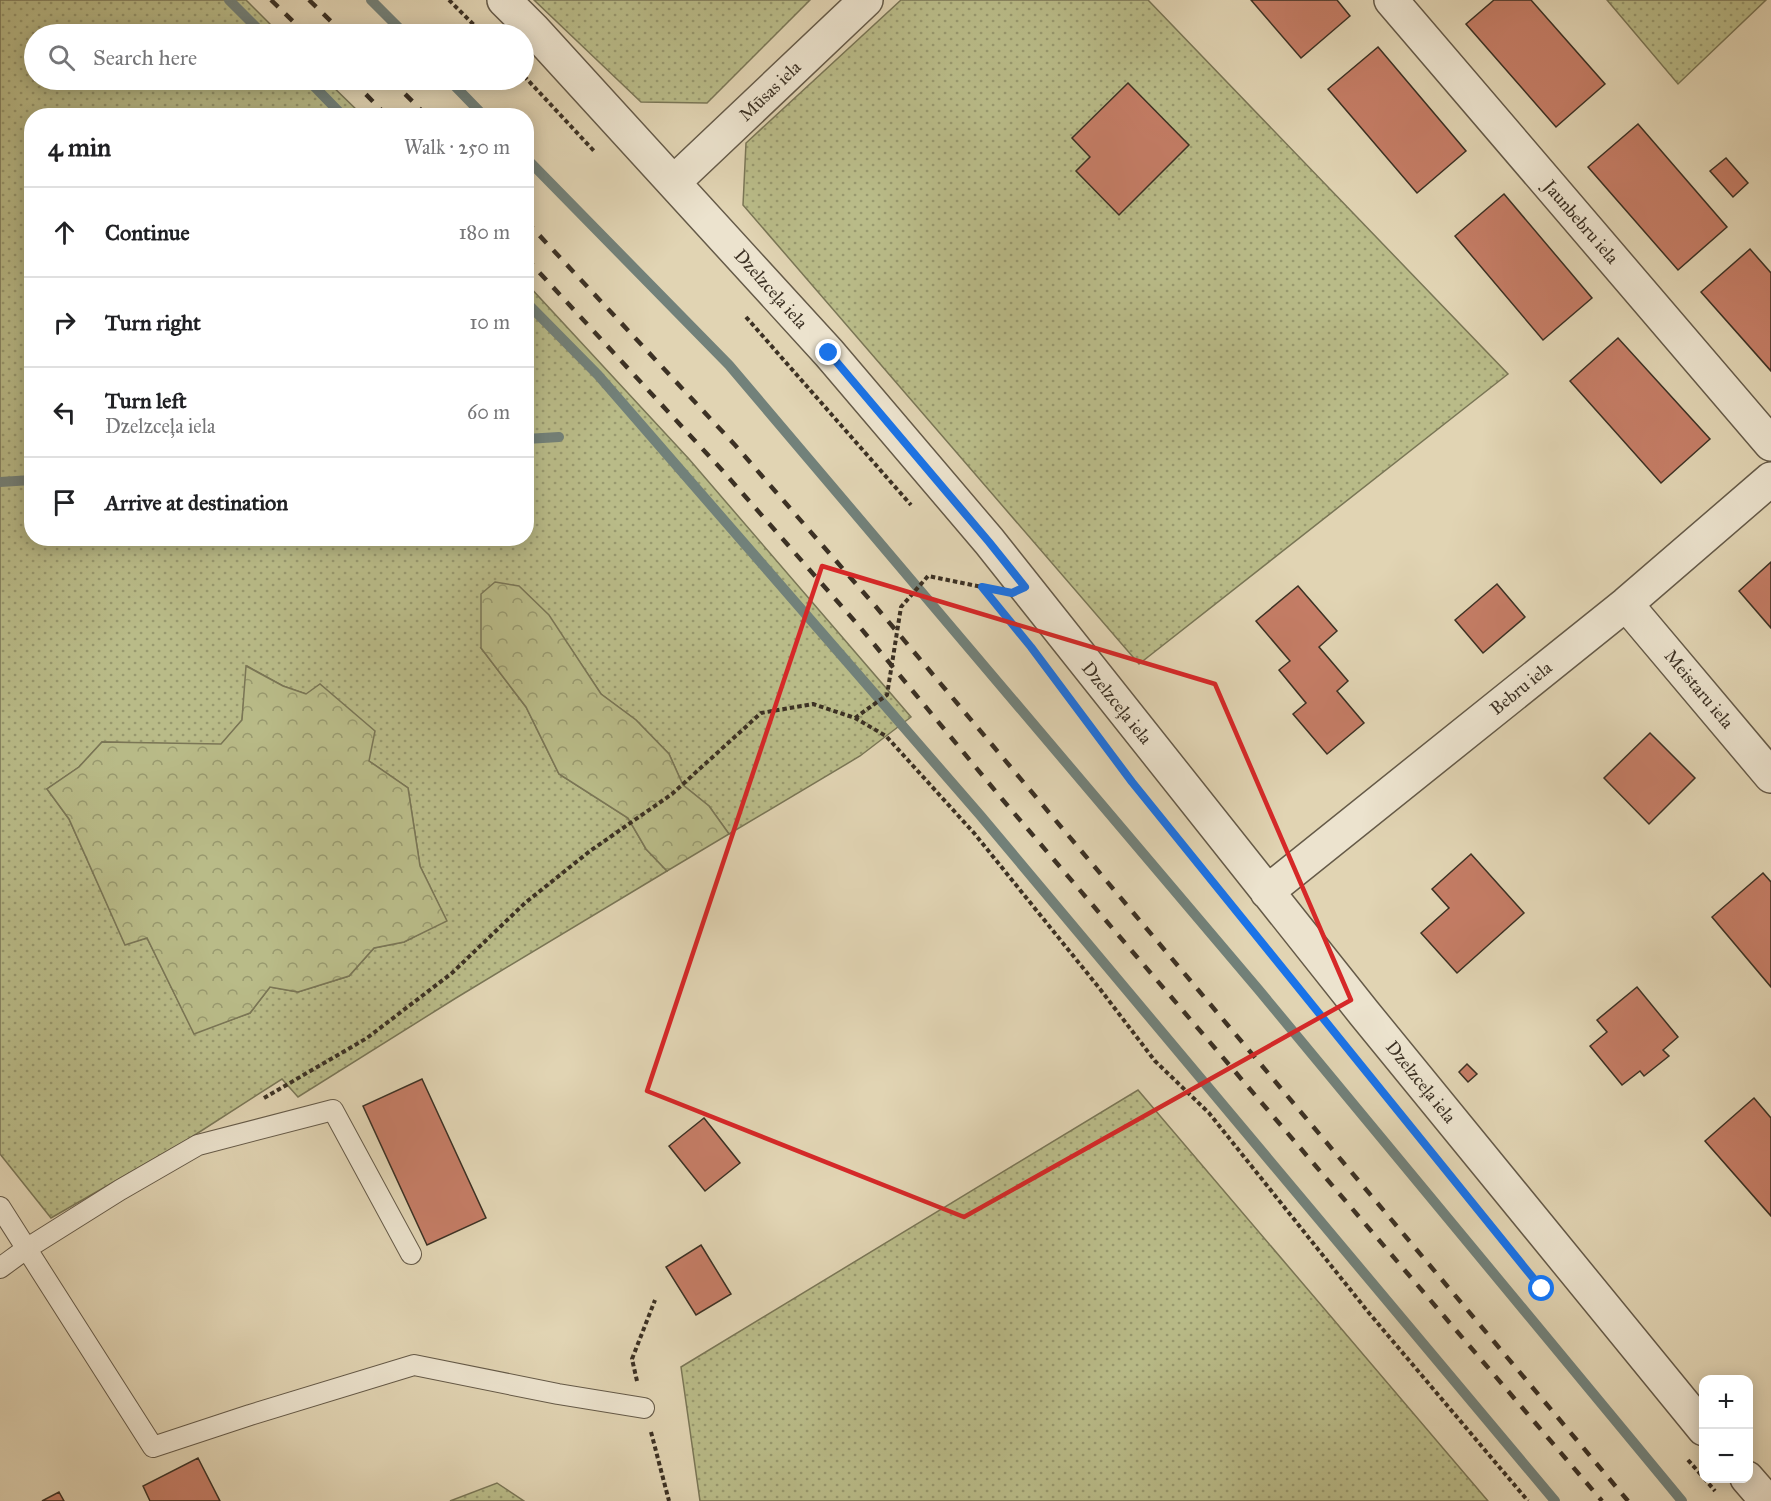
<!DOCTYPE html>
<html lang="en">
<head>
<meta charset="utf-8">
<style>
	:root { --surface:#fff; --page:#f2f2f2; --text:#202124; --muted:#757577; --line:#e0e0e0 }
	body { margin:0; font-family:"IM FELL Great Primer",serif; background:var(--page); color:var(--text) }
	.controls { position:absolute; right:18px; bottom:18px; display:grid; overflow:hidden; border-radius:12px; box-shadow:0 3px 15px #0003 }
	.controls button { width:54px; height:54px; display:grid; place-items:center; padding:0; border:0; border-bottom:2px solid var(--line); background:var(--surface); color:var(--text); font:30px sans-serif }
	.stop { position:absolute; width:18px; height:18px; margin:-14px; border:4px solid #1a73e8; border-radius:50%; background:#fff }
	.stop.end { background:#1a73e8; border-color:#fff; box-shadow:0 2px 6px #0008 }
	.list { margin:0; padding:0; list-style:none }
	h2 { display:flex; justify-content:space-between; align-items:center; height:78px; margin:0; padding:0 24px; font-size:26px }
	h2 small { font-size:20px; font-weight:400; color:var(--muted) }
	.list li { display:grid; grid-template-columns:39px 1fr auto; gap:18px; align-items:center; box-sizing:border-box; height:90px; padding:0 24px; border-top:2px solid var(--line) }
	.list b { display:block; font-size:22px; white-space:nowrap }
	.list p { margin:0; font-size:20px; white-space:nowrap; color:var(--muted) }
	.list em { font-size:20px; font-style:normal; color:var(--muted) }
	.icon { flex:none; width:33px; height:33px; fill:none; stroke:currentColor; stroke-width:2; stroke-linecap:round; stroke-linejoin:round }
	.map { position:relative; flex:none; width:1771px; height:1501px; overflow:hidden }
	.search { position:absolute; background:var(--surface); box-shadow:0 3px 15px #0003; left:24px; top:24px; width:510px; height:66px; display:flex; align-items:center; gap:15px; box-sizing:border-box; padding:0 21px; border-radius:33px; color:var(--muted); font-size:22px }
	.panel { position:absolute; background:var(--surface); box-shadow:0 3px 15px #0003; left:24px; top:108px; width:510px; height:438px; border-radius:24px }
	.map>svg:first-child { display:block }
</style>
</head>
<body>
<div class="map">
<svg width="1771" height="1501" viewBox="0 0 1771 1501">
	<defs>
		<pattern id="grass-dots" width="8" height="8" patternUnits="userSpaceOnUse" patternTransform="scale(1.5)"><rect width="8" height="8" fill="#b9bb88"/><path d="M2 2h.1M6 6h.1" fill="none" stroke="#98996f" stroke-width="1.8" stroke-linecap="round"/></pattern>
		<pattern id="forest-crowns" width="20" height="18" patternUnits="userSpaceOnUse" patternTransform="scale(1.5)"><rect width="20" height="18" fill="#b9bb88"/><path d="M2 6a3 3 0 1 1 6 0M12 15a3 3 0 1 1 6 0" fill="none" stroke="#98996f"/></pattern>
	</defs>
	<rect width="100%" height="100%" fill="#e1d4b3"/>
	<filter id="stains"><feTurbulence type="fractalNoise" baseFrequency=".00333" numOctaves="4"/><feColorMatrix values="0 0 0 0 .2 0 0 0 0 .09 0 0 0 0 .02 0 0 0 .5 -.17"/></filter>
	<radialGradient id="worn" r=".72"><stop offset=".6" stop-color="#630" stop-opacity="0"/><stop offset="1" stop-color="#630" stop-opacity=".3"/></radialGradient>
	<path fill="url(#grass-dots)" stroke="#7a7656" stroke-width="1.5" fill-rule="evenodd" d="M0 0H246L280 34H34V80H326L362 115 32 116V538H526L527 284 689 459 911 717 860 756 729 834 709 806 683 785 669 754 636 720 601 694 569 646 481 648 526 707 559 774 628 818 646 849 667 871 456 998 298 1097 282 1079 187 1140 51 1218 0 1154ZM247 666 283 686 306 694 369 761 408 788 420 866 446 920 404 942 374 948 349 976 298 992 270 987 250 1013 194 1033 147 938 125 944 69 819 47 789 79 767 102 742 221 745 242 720Z
		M534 0H810L707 103 641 102Z
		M901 0H1148L1508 374 1139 664 743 205 746 143Z
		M1607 0H1766L1678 84Z
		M1138 1090 1488 1501H700L681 1367Z
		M497 1483 524 1501H450Z"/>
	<path fill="url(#forest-crowns)" stroke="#7a7656" stroke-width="1.5" d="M495 582 519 586 549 615 601 694 636 720 669 754 683 785 709 806 729 834 667 871 646 849 628 818 559 774 526 707 481 648V594Z
		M246 666 283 686 306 694 320 684 375 731 369 761 408 788 420 866 447 921 404 942 374 948 349 976 298 992 270 987 250 1013 194 1034 147 938 125 945 69 819 47 789 79 767 102 742 221 744 242 720Z"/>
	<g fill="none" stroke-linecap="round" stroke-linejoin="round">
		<path stroke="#72817a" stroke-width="10" d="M229 0 263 34
			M371 0 405 34
			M308 80 343 116
			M449 80 484 116
			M526 158 729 365 1258 989 1682 1501
			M526 302 598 375 980 815 1555 1501
			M526 439 559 437
			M0 482 32 480"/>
	</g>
	<path fill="#c57d66" stroke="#3c3124" stroke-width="1.5" d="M1251 0H1337L1350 16 1301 58Z
		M1494 0H1531L1605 84 1556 127 1466 24Z
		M1378 47 1466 151 1417 193 1328 89Z
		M1128 83 1189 145 1119 215 1076 171 1090 157 1072 138Z
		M1638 124 1727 227 1678 270 1588 167Z
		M1726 158 1748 183 1733 197 1710 171Z
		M1504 194 1592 298 1543 340 1455 236Z
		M1750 249 1771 273V371L1701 292Z
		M1618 338 1710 439 1661 483 1570 381Z
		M1771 562V628L1739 591Z
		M1497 584 1525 617 1483 653 1455 620Z
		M1298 586 1337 631 1319 647 1348 681 1337 691 1364 723 1327 754 1293 714 1306 703 1279 670 1290 661 1256 621Z
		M1650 733 1695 778 1649 824 1604 778Z
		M1471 854 1524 913 1457 973 1421 933 1449 908 1432 889Z
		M1763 873 1771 882V987L1712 917Z
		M1637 987 1678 1037 1663 1050 1669 1056 1644 1076 1640 1071 1622 1085 1590 1046 1607 1032 1597 1020Z
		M1467 1064 1477 1074 1468 1082 1459 1072Z
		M422 1079 486 1218 427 1245 363 1106Z
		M1754 1098 1771 1118V1216L1705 1141Z
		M704 1118 740 1163 705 1191 669 1146Z
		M701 1245 731 1294 696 1315 666 1267Z
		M198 1458 220 1501H150L143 1486Z
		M59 1492 64 1501H42Z"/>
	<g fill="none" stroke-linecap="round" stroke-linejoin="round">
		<defs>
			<path id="lane" d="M0 1207 153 1447 250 1415 414 1365 558 1394 644 1408
				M0 1268 26 1249 120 1190 198 1145 333 1110 411 1254"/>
			<path id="street" d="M504 0 533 29 829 353 989 541 1364 1013 1704 1429
				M1391 0 1771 444
				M674 182 866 0
				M1626 604 1771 776
				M1267 892 1626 604 1771 479
				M1747 1478 1767 1501"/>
		</defs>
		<use href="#lane" stroke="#655a48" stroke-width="22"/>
		<use href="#street" stroke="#655a48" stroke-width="36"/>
		<path stroke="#3c3124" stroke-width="4" stroke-dasharray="4.5 3" stroke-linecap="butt" d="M449 0 483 34
			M524 76 595 152
			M746 317 911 505
			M855 718 887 695 901 607 928 576 982 587
			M1106 747 1209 877
			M264 1098 367 1038 452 973 525 903 590 851 672 794 761 713 813 704 855 718 886 736 974 833 1100 989 1155 1061 1209 1113 1369 1313 1528 1501
			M1517 1259 1551 1299
			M637 1381 632 1359 655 1300
			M651 1432 669 1501
			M1688 1460 1704 1478
			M1704 1478 1715 1491"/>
		<use href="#lane" stroke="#ece3ce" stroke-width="20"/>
		<use href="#street" stroke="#ece3ce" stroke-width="33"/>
		<path stroke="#3c3124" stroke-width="4.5" stroke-dasharray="10 10" stroke-linecap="butt" d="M271 0 306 34
			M309 0 344 34
			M352 80 387 116
			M391 80 427 116
			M526 221 735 445 877 608 1628 1501
			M526 258 722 470 859 626 1002 799 1602 1501"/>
	</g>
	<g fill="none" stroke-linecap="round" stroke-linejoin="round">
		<path stroke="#1a73e8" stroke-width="8" d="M829 353 989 542 1025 587 1012 593 982 587 1031 647 1132 782 1542 1289"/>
	</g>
	<path fill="none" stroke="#d62828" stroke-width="4.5" stroke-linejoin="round" d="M822 566 1215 684 1351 1000 964 1217 647 1091Z"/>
	<g text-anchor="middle" stroke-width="5" stroke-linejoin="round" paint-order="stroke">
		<g font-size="18" fill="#3c3124" stroke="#ece3ce">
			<text transform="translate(770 91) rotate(-44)" y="6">Mūsas iela</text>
			<text transform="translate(1581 222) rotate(49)" y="6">Jaunbebru iela</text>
			<text transform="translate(771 289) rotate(48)" y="6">Dzelzceļa iela</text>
			<text transform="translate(1521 688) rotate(-39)" y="6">Bebru iela</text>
			<text transform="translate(1699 689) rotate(50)" y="6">Meistaru iela</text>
			<text transform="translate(1117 703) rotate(51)" y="6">Dzelzceļa iela</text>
			<text transform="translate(1421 1082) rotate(51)" y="6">Dzelzceļa iela</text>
		</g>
	</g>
	<rect width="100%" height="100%" filter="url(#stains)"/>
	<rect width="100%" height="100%" fill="url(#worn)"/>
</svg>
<div class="controls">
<button>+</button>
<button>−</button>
</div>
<div class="stop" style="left:1542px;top:1289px"></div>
<div class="stop end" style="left:829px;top:353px"></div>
<div class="search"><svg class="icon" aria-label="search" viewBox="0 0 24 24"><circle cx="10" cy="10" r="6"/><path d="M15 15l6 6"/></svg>Search here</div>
<section class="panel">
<h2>4 min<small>Walk · 250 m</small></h2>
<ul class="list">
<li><svg class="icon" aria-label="ahead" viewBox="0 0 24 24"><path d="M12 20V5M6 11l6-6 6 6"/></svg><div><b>Continue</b></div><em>180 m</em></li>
<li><svg class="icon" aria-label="right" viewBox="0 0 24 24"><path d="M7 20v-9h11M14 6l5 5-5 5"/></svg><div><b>Turn right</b></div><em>10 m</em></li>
<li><svg class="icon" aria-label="left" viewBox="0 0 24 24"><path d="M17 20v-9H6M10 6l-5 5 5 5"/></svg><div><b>Turn left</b><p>Dzelzceļa iela</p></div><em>60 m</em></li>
<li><svg class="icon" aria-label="arrive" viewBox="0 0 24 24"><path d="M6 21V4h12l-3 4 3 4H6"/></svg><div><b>Arrive at destination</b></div></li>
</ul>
</section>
</div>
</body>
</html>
